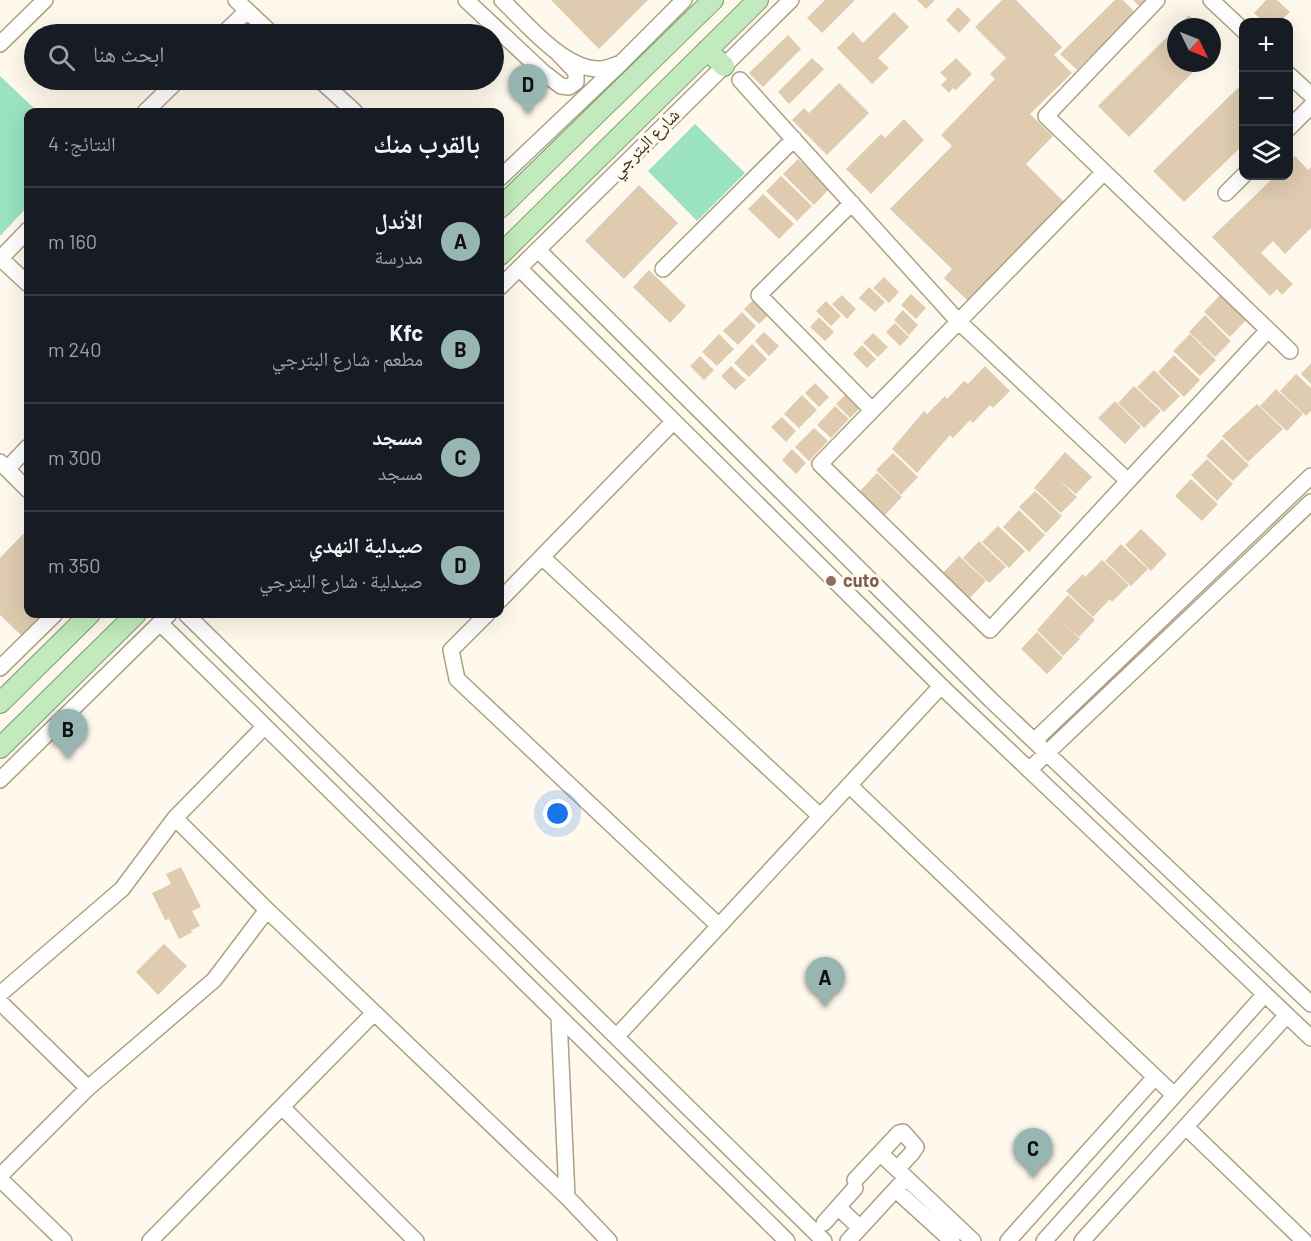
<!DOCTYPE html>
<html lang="ar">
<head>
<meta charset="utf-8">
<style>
	:root { --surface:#171b24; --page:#20242c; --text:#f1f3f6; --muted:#9ea1a6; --line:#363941; --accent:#97b6b1 }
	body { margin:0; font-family:Barlow,"Noto Naskh Arabic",sans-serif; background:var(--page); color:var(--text); direction:rtl }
	.controls { position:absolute; right:18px; top:18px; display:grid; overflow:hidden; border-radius:12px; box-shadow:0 6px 24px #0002 }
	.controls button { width:54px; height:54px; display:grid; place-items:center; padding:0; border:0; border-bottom:2px solid var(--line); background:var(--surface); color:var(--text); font:30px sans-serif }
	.compass { position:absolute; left:1167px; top:18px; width:54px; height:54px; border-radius:50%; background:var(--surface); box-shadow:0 6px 24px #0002; rotate:133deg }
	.you { position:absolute; left:558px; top:814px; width:21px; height:21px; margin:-15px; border:4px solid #fff; border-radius:50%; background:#1a73e8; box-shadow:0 0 0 9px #1a73e833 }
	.badge { display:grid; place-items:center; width:39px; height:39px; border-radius:50%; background:var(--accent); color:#111; font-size:20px; font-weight:700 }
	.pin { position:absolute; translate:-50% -50px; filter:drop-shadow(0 2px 3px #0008) }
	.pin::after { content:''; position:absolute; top:32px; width:21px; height:18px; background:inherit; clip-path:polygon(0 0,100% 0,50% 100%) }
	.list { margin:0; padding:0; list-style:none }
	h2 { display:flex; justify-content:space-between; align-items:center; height:78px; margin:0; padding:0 24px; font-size:26px }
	h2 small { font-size:20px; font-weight:400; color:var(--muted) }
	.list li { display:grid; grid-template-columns:39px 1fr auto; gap:18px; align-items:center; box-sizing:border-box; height:108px; padding:0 24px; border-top:2px solid var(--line) }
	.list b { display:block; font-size:22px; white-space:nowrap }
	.list p { margin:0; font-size:20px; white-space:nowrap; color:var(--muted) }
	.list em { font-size:20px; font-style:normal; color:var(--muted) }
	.icon { flex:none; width:33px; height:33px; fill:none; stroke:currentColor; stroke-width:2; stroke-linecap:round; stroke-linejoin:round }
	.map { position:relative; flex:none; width:1311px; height:1241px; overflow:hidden; direction:ltr }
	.search { position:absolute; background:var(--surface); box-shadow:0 6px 24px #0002; left:24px; top:24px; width:480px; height:66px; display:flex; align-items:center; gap:15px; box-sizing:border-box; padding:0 21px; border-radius:33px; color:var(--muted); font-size:22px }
	.panel { position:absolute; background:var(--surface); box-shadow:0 6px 24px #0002; left:24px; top:108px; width:480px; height:510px; border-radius:12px; direction:rtl }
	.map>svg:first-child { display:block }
</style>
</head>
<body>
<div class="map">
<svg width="1311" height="1241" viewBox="0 0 1311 1241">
	<rect width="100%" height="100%" fill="#fff9ed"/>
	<path fill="#9ae2c1" d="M0 76 38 112H28V206L0 236Z
		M695 124 745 173 697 221 648 171Z"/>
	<path fill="#decbb0" d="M551 0H648L599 49Z
		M825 0H855L822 33 807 18Z
		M917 0H935L926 9Z
		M1002 0H1016L1062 47 1054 55 1072 73 1030 114 1053 136 1026 164 1068 206 989 287 985 284 968 301 944 278 952 269 890 209 952 146 941 135 995 79 990 74 1006 58 975 27Z
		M1115 0H1123L1135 12 1077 70 1060 54Z
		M1133 0H1146L1139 6Z
		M1266 0H1277L1290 12 1279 22H1264L1254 13Z
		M958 7 971 20 959 33 946 20Z
		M894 12 909 27 878 58 889 68 872 84 837 48 853 32 863 43Z
		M1189 15 1201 27H1177Z
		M1176 28V63H1202L1129 137 1098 106Z
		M788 35 801 49 763 87 749 73Z
		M1212 38 1219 45 1212 53Z
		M812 58 824 69 789 104 778 92Z
		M956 58 972 74 956 90 953 88 949 93 941 85 947 79 940 73Z
		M1244 82V144L1184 202 1153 171Z
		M839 83 869 113 827 155 792 120 804 108 809 113Z
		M904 119 924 140 871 194 846 169 881 134 885 138Z
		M1295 156 1308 170 1311 167V228L1285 254 1273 241 1261 253 1293 284 1282 295 1277 289 1270 296 1212 237 1275 176H1288V163Z
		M798 159 829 189 814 205 783 174Z
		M781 176 812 206 797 221 766 191Z
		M639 185 678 223 624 279 585 241Z
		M763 194 794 224 779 239 748 209Z
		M649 270 686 306 670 323 633 287Z
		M884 277 899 292 889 303 873 288Z
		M869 287 885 302 875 312 859 298Z
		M911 294 926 308 916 319 901 305Z
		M842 295 856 309 847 319 832 304Z
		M1220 295 1246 320 1230 337 1204 312Z
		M753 300 768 315 759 324 744 309Z
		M826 301 841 316 831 326 816 311Z
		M903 310 918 325 909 335 894 320Z
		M742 312 756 326 738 345 723 331Z
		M1205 315 1231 341 1215 357 1189 332Z
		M819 317 834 332 825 341 810 327Z
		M895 323 909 337 900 346 886 332Z
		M764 332 779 346 769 356 755 341Z
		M873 333 888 347 878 357 863 343Z
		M719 334 734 349 717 366 702 352Z
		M1190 334 1216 360 1200 376 1173 351Z
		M752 344 767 359 749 377 734 363Z
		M862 345 876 359 867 368 853 354Z
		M1174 355 1200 380 1184 397 1158 372Z
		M700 356 714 370 704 380 690 366Z
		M1311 363V384L1301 374Z
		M731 366 746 380 735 390 721 376Z
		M985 366 1010 391 993 408 990 405 973 423 970 420 953 438 950 435 917 473 892 449 924 411 927 414 945 396 947 399 964 381 968 384Z
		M1154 370 1180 396 1164 412 1137 387Z
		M1296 374 1311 388V411L1306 416 1280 391Z
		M815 383 829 397 819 407 805 393Z
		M1134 386 1161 411 1144 428 1118 403Z
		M1276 389 1303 414 1287 431 1260 406Z
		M846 394 860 408 850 418 836 404Z
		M802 395 817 410 799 428 784 414Z
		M1115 401 1141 427 1125 444 1098 418Z
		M1257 404 1283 429 1248 462 1222 436Z
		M835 406 849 419 831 438 817 425Z
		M782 417 796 431 786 442 771 427Z
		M814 428 828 441 809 461 795 447Z
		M1222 439 1249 465 1233 481 1206 456Z
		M792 449 806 463 796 474 782 460Z
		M1065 452 1092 477 1076 494 1058 479 1077 497 1061 513 1034 488Z
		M893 453 918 477 901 495 876 470Z
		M1207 459 1233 484 1217 501 1191 475Z
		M877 473 902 497 885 515 860 491Z
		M1191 479 1218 504 1202 521 1175 496Z
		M1035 491 1062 516 1046 533 1019 507Z
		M1019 510 1045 535 1029 552 1003 527Z
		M998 526 1025 551 1009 568 982 542Z
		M28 529V614H50L25 639 0 615V558Z
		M1141 529 1167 554 1151 571 1125 545Z
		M979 541 1006 567 989 583 963 558Z
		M1121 544 1148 569 1131 586 1105 561Z
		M959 556 986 581 970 598 943 573Z
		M1102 560 1129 585 1112 602 1110 599 1093 617 1066 591 1083 574 1085 577Z
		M1068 595 1095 620 1079 637 1060 620 1080 639 1063 656 1037 630Z
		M1037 632 1063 658 1047 674 1021 649Z
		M181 867 201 907 192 911 200 926 190 931 193 932 179 939 169 919 165 920 152 893 171 884 166 874Z
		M164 944 187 966 158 995 136 972Z"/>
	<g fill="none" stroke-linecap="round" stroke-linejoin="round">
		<defs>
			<path id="minor" d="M236 0 272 34
				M466 0 544 73 561 86 569 87 576 82V72L558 53
				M502 0C526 23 564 70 600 69 606 69 612 66 618 64
				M1157 0 1046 116 1290 351
				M1211 0 1244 31
				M223 34 247 11
				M0 44 45 0
				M1288 74 1311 95
				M320 80 355 112
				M740 80 958 321 1128 481
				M145 112 178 80
				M1288 129 1311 106
				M1104 172 820 464 990 630 1268 330
				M500 178 621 63 684 0
				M1226 193 1244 175
				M852 203 759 295 872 410
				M538 250 991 700 1311 1004
				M0 258 28 284
				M1 258 28 230
				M519 268 941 686 1311 1038
				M663 269 794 139
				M500 287 791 0
				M0 462 28 490
				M7 469 28 447
				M542 557 820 816
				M500 600 673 422
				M186 614 824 1241
				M487 614 451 650 457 679 719 926
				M160 623 787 1241
				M0 668 55 614
				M1034 741 1311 476
				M1029 770 1311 502
				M0 780 169 614
				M849 785 1174 1095
				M175 818 267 910 567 1197 609 1241
				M0 994 122 889 175 818 265 726
				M0 1002 88 1088
				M559 1017 567 1197
				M617 1036 941 686
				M282 1107 416 1241
				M1186 1127 1304 1241
				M880 1153 973 1241
				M0 1176 88 1088 214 980 267 910
				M0 1179 64 1241
				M855 1180 899 1133 903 1132 916 1147 912 1153 897 1169
				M896 1190 952 1241
				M838 1207 860 1228
				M824 1223 855 1188
				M150 1241 374 1013
				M848 1241 906 1178
				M1008 1241 1155 1077
				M1044 1241 1265 994
				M1082 1241 1287 1015"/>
			<path id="major" d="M707 50 724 66
				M500 208 713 0
				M500 255 758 0
				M0 703 90 614
				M0 748 136 614"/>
		</defs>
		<use href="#minor" stroke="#aea084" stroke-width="18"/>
		<use href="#major" stroke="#779f6b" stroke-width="22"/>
		<use href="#minor" stroke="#fff" stroke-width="15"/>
		<use href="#major" stroke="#c3eabe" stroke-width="20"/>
	</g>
	<circle fill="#8d6e63" stroke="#fff9ed" stroke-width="2" cx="831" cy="581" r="6"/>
	<g text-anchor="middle" stroke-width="6" stroke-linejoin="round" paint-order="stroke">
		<g font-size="18" fill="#342e23" stroke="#fff9ed">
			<text transform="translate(645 143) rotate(-45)" y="6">شارع البترجي</text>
		</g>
		<g font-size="18" font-weight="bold" fill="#785e54" stroke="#fff9ed" text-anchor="start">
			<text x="843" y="587">cuto</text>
		</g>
	</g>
</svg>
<div class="controls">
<button>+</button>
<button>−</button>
<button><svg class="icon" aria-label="layers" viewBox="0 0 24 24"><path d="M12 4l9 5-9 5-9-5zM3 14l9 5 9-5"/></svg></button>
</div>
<svg class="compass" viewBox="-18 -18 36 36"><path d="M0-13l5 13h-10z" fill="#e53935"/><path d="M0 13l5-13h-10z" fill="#9ea1a6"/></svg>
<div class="you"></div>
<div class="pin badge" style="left:825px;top:1007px">A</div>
<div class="pin badge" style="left:68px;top:759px">B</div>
<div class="pin badge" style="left:1033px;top:1178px">C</div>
<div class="pin badge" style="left:528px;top:114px">D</div>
<div class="search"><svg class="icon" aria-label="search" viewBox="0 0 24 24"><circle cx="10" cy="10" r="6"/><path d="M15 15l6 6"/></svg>ابحث هنا</div>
<section class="panel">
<h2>بالقرب منك<small>النتائج: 4</small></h2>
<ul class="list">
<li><span class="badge">A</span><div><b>الأندل</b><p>مدرسة</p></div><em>160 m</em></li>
<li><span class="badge">B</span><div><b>Kfc</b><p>مطعم · شارع البترجي</p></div><em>240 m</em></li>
<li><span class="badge">C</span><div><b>مسجد</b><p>مسجد</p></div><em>300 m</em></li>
<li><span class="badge">D</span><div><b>صيدلية النهدي</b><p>صيدلية · شارع البترجي</p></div><em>350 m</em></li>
</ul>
</section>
</div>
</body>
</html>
